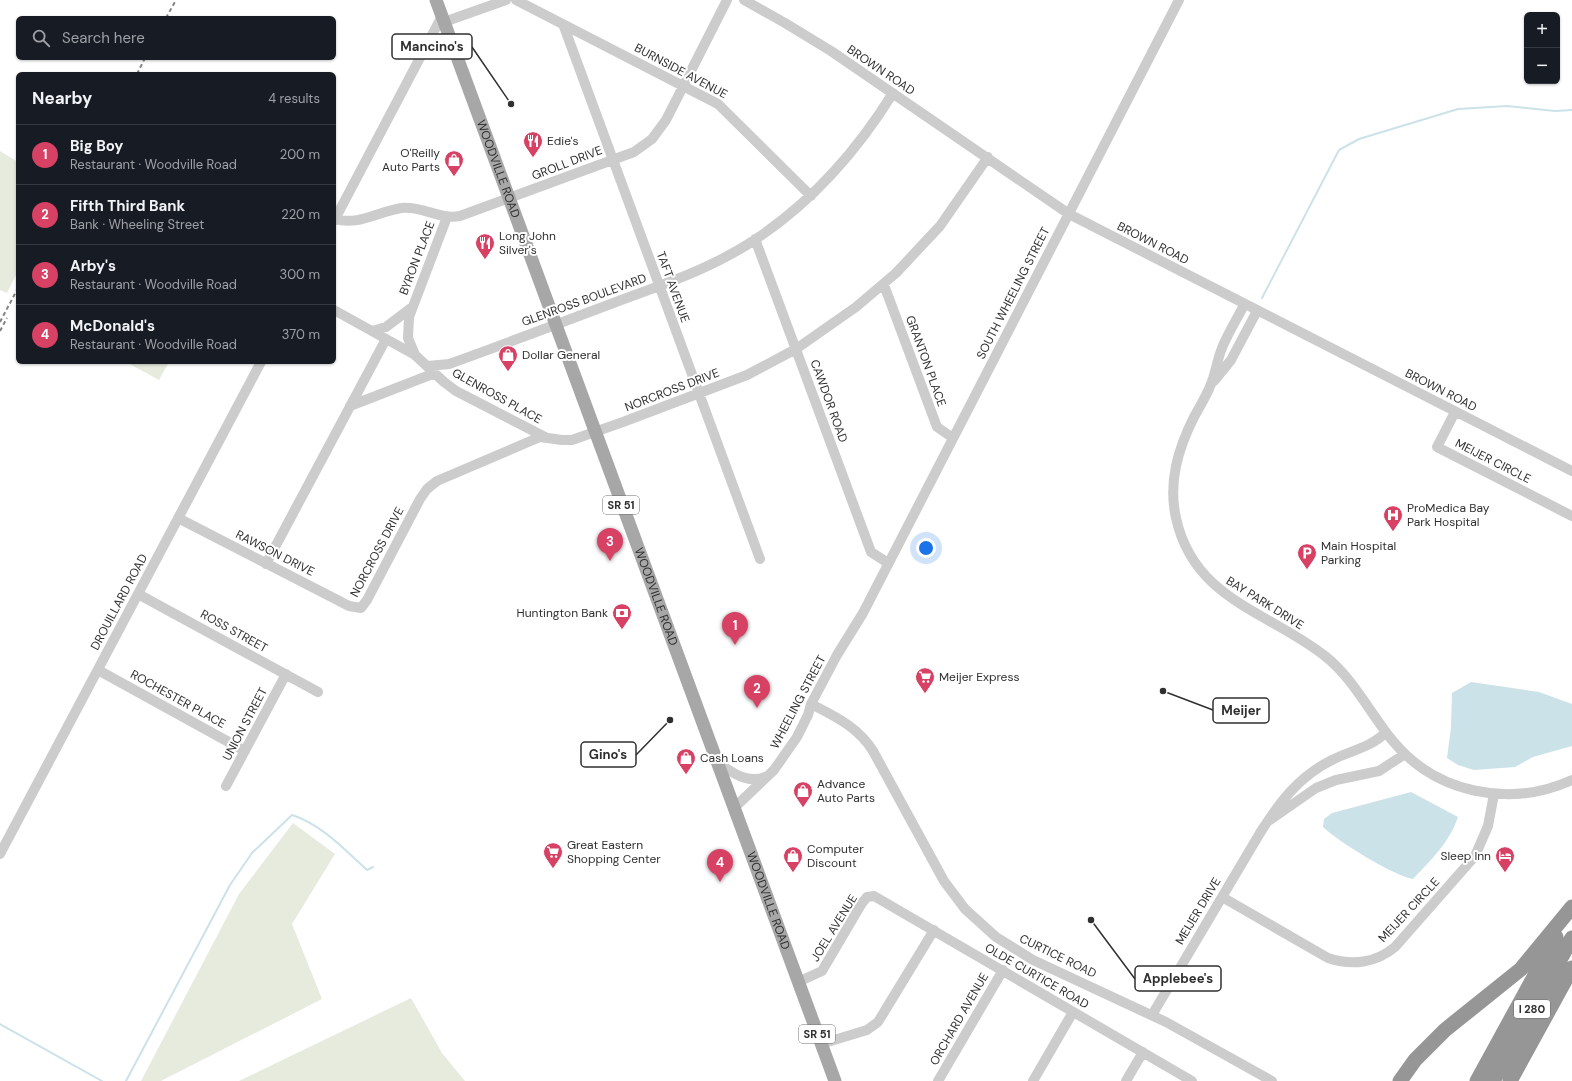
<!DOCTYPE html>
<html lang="en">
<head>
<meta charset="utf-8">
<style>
	:root { --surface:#171b24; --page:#242831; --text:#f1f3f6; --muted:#9ea1a6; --line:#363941; --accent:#d64164 }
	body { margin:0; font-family:"DM Sans",sans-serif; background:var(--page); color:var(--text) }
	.controls { position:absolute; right:12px; top:12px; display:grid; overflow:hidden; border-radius:6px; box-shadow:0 1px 3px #0004 }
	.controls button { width:36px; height:36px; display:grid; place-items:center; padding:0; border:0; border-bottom:1px solid var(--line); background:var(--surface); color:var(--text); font:20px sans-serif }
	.you { position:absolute; left:926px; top:548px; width:14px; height:14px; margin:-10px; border:3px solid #fff; border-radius:50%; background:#1a73e8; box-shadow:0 0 0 6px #1a73e833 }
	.badge { display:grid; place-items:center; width:26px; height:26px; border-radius:50%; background:var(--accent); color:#fff; font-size:13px; font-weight:700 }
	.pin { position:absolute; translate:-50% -33px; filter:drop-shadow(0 1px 2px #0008) }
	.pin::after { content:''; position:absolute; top:21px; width:14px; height:12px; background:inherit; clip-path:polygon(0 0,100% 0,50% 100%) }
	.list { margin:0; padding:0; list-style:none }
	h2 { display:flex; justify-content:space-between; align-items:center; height:52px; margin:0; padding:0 16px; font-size:17px }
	h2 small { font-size:13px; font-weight:400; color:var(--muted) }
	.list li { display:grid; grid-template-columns:26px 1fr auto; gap:12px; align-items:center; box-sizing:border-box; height:60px; padding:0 16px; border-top:1px solid var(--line) }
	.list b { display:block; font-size:15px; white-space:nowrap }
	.list p { margin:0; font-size:13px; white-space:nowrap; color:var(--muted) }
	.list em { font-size:13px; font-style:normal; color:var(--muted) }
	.icon { flex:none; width:22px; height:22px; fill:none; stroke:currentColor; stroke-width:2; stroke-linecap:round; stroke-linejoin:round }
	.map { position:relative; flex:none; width:1572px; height:1081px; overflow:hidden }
	.search { position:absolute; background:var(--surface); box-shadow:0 1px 3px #0004; left:16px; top:16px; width:320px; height:44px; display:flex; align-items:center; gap:10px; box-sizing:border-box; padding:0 14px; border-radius:6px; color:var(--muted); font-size:15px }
	.panel { position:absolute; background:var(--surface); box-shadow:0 1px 3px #0004; left:16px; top:72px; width:320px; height:292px; border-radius:6px }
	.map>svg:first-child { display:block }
</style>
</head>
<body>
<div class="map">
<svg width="1572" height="1081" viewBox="0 0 1572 1081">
	<rect width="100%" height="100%" fill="#fff"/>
	<path fill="#e7ebde" d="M0 151 18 162V271L7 293 0 290Z
		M126 362H169L159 380Z
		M293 823 335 854 292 924 322 999 161 1081H141L239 894Z
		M411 998 442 1053 465 1081H239Z"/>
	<path fill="#cce2e9" d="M1471 682 1539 692 1572 704V746L1533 757 1515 767 1474 770 1458 765 1447 758 1451 727 1452 693Z
		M1411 792 1458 817C1449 843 1432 859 1413 879 1392 875 1339 842 1323 827L1324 819 1332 813Z"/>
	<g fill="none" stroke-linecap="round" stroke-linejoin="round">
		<path stroke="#cce2e9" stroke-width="2" d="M1262 298 1339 150 1359 139 1458 109 1507 106 1555 111 1572 110
			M0 1024 102 1081
			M126 1081 230 885 252 853 292 815C321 824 345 850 367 870L373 867"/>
		<path stroke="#ccc" stroke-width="10" d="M516 0 718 104 811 196
			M744 0 785 23 831 51 1069 214 1572 471
			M444 22 506 0
			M563 24 760 559
			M335 219C359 226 379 211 402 208 423 206 440 220 460 216L634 152 652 139 666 120 727 0
			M334 221 442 16
			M755 239 871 552 888 563
			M884 285 937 427 953 438
			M1244 305C1237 319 1228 333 1222 348 1217 360 1216 372 1211 384 1207 395 1200 406 1194 417 1178 449 1168 482 1176 518 1194 600 1268 611 1325 656 1353 678 1370 713 1392 740 1436 794 1510 808 1572 780
			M334 310 415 355 444 382 456 391 545 437
			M372 331 386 327 411 308
			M415 355 408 338 409 317 447 217
			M428 366 449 364C505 344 560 323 616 302 664 284 713 268 756 239 813 201 857 151 893 93
			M1214 381 1231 360 1257 311
			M350 406 435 373
			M1455 412 1437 447 1572 516
			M178 518 349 606 361 608 367 600 420 499 427 489 437 481 540 437 562 440H572L623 422 747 375 796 349 856 307 896 273 940 226 988 157
			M266 564 386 339
			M138 594 318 692
			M98 670 245 751
			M811 704C836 717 858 727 873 751L944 881 965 909 996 937 1033 960 1166 1022 1272 1081
			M717 762C732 773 750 786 769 775
			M226 786 286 674
			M735 807 774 770 797 737 808 715 811 704 837 655 863 613 1179 0
			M1270 820 1316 788 1336 780 1379 771 1405 754
			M0 854 261 362
			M1222 897 1328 958C1352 966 1376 963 1395 947L1475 856 1488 826 1494 794
			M798 982 822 971 862 903 867 897 874 896 1192 1081
			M1152 1015 1260 833C1279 803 1299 776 1332 760 1350 751 1372 747 1386 732
			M821 1044 867 1030 878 1022 934 930
			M938 1081 1003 970
			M1033 1081 1073 1012
			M1126 1081 1143 1052"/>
		<path stroke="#a7a7a7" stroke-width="13" id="s1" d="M436 0 835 1081"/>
		<path stroke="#969696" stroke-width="15" d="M1400 1081 1415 1060 1445 1030 1521 969 1572 907
			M1477 1081 1556 937
			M1493 1081 1572 938
			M1510 1081 1572 968"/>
		<path stroke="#848484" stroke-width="2" stroke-dasharray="4 3" stroke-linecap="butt" d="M166 18 176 0
			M137 74 145 58
			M0 322 18 288
			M0 331 7 318"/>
	</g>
	<defs>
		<symbol id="restaurant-pin" viewBox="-11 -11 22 30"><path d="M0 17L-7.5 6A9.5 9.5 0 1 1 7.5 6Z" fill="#d64164" stroke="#fff"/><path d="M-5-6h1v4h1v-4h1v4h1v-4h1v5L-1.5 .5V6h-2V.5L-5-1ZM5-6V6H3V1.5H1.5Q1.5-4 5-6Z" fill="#fff"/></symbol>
		<symbol id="shop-pin" viewBox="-11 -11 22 30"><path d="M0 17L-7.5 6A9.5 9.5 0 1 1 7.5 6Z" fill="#d64164" stroke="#fff"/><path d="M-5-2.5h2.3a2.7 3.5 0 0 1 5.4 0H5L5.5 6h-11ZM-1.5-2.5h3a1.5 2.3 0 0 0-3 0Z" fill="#fff"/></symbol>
		<symbol id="hospital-pin" viewBox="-11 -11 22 30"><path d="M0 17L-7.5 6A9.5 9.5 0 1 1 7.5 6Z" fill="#d64164" stroke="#fff"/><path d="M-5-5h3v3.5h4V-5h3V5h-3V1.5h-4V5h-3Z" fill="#fff"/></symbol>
		<symbol id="parking-pin" viewBox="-11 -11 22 30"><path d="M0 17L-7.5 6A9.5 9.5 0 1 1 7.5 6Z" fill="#d64164" stroke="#fff"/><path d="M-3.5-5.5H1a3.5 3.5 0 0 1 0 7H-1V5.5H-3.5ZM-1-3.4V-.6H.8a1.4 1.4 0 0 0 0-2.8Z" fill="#fff"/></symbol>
		<symbol id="bank-pin" viewBox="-11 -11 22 30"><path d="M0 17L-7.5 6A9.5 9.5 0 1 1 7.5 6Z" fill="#d64164" stroke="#fff"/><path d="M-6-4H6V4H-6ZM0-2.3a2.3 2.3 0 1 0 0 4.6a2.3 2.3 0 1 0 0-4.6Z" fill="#fff"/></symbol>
		<symbol id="supermarket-pin" viewBox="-11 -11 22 30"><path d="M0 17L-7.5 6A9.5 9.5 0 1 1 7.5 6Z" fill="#d64164" stroke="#fff"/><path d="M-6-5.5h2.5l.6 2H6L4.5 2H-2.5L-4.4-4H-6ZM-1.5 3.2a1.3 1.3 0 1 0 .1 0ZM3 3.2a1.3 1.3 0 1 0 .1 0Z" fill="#fff"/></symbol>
		<symbol id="hotel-pin" viewBox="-11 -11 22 30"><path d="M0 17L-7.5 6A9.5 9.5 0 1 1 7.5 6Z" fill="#d64164" stroke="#fff"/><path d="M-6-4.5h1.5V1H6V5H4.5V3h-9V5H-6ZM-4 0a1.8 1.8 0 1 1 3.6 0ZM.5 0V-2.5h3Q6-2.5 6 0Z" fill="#fff"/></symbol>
	</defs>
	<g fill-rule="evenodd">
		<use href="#restaurant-pin" x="522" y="130" width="22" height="30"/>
		<use href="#shop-pin" x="443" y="149" width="22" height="30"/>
		<use href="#restaurant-pin" x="474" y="232" width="22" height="30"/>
		<use href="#shop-pin" x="497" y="344" width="22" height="30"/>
		<use href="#hospital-pin" x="1382" y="504" width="22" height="30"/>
		<use href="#parking-pin" x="1296" y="542" width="22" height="30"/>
		<use href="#bank-pin" x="611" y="602" width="22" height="30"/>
		<use href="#supermarket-pin" x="914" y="666" width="22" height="30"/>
		<use href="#shop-pin" x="675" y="747" width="22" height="30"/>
		<use href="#shop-pin" x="792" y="780" width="22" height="30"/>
		<use href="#supermarket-pin" x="542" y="841" width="22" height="30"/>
		<use href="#shop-pin" x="782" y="845" width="22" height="30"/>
		<use href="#hotel-pin" x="1494" y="845" width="22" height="30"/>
	</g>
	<g text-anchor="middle" stroke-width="4" stroke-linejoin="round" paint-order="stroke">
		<g fill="#fff" stroke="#6d6d6d" stroke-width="1">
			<rect x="603" y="496" width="36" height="18" rx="3"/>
			<rect x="1514" y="1000" width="36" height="18" rx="3"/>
			<rect x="799" y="1025" width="36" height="18" rx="3"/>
		</g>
		<g font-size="11" font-weight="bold" fill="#2f2f2f">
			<text x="621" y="509">SR 51</text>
			<text x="1532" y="1013">I 280</text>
			<text x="817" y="1038">SR 51</text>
		</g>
		<g font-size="12" fill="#2f2f2f" stroke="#fff">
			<text transform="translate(881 70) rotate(34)" y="4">BROWN ROAD</text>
			<text transform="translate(681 71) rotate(28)" y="4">BURNSIDE AVENUE</text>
			<text transform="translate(567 163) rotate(-21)" y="4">GROLL DRIVE</text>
			<text dy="4" stroke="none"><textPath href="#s1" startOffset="180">WOODVILLE ROAD</textPath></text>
			<text transform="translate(1153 243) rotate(27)" y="4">BROWN ROAD</text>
			<text transform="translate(417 258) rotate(-69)" y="4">BYRON PLACE</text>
			<text transform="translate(673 287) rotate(70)" y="4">TAFT AVENUE</text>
			<text transform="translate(1013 293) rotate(-63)" y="4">SOUTH WHEELING STREET</text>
			<text transform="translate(584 300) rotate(-20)" y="4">GLENROSS BOULEVARD</text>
			<text transform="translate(926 361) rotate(70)" y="4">GRANTON PLACE</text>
			<text transform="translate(672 390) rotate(-21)" y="4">NORCROSS DRIVE</text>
			<text transform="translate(1441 390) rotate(27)" y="4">BROWN ROAD</text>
			<text transform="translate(497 396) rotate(29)" y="4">GLENROSS PLACE</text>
			<text transform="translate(829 401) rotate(70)" y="4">CAWDOR ROAD</text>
			<text transform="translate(1493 461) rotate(27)" y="4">MEIJER CIRCLE</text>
			<text transform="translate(377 552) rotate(-62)" y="4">NORCROSS DRIVE</text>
			<text transform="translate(275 553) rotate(27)" y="4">RAWSON DRIVE</text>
			<text dy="4" stroke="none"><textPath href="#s1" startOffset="636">WOODVILLE ROAD</textPath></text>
			<text transform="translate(119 602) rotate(-62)" y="4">DROUILLARD ROAD</text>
			<text transform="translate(1265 603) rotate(32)" y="4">BAY PARK DRIVE</text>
			<text transform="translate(234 631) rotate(29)" y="4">ROSS STREET</text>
			<text transform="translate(178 699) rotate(29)" y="4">ROCHESTER PLACE</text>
			<text transform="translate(798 702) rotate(-62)" y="4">WHEELING STREET</text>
			<text transform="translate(245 724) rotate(-62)" y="4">UNION STREET</text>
			<text dy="4" stroke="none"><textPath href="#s1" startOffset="960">WOODVILLE ROAD</textPath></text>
			<text transform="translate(1409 910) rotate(-47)" y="4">MEIJER CIRCLE</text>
			<text transform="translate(1198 911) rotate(-59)" y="4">MEIJER DRIVE</text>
			<text transform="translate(834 928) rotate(-58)" y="4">JOEL AVENUE</text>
			<text transform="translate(1058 956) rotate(26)" y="4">CURTICE ROAD</text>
			<text transform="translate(1037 976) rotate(30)" y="4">OLDE CURTICE ROAD</text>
			<text transform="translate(959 1019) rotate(-60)" y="4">ORCHARD AVENUE</text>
		</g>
		<g font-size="12" fill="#2f2f2f" stroke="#fff" text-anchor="start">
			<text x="547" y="145">Edie's</text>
			<text x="440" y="157" text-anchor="end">O'Reilly<tspan x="440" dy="14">Auto Parts</tspan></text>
			<text x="499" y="240">Long John<tspan x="499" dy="14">Silver's</tspan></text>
			<text x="522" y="359">Dollar General</text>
			<text x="1407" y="512">ProMedica Bay<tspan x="1407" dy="14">Park Hospital</tspan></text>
			<text x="1321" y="550">Main Hospital<tspan x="1321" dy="14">Parking</tspan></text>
			<text x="608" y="617" text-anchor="end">Huntington Bank</text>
			<text x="939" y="681">Meijer Express</text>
			<text x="700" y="762">Cash Loans</text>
			<text x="817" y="788">Advance<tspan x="817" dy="14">Auto Parts</tspan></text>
			<text x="567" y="849">Great Eastern<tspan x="567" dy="14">Shopping Center</tspan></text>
			<text x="807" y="853">Computer<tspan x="807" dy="14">Discount</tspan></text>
			<text x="1491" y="860" text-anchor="end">Sleep Inn</text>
		</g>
	</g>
	<path fill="none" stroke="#2f2f2f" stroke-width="1.5" d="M511 104L472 47M1163 691L1213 710M670 720L636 755M1091 920L1135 979"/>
	<g fill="#2f2f2f" stroke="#fff" stroke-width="1.5">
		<circle cx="511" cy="104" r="4"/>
		<circle cx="1163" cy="691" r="4"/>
		<circle cx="670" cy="720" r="4"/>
		<circle cx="1091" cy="920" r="4"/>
	</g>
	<g fill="#fff" stroke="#2f2f2f" stroke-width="1.5">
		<rect x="392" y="34" width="80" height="25" rx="4"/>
		<rect x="1213" y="698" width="56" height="25" rx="4"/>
		<rect x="581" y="742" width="55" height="25" rx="4"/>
		<rect x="1135" y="966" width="86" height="25" rx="4"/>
	</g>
	<g font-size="13" text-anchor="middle" font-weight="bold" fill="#2f2f2f">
		<text x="432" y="51">Mancino's</text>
		<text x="1241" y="715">Meijer</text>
		<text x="608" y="759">Gino's</text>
		<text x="1178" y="983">Applebee's</text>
	</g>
</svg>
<div class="controls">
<button>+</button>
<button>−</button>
</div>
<div class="you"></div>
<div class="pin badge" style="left:735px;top:645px">1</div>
<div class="pin badge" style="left:757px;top:708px">2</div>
<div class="pin badge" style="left:610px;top:561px">3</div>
<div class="pin badge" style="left:720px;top:882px">4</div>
<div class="search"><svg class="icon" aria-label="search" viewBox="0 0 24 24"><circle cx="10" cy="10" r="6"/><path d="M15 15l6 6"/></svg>Search here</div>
<section class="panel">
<h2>Nearby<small>4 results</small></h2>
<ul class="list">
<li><span class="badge">1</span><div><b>Big Boy</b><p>Restaurant · Woodville Road</p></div><em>200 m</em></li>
<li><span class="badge">2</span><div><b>Fifth Third Bank</b><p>Bank · Wheeling Street</p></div><em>220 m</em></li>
<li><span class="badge">3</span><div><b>Arby's</b><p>Restaurant · Woodville Road</p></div><em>300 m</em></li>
<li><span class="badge">4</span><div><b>McDonald's</b><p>Restaurant · Woodville Road</p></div><em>370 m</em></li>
</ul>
</section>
</div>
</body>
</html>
